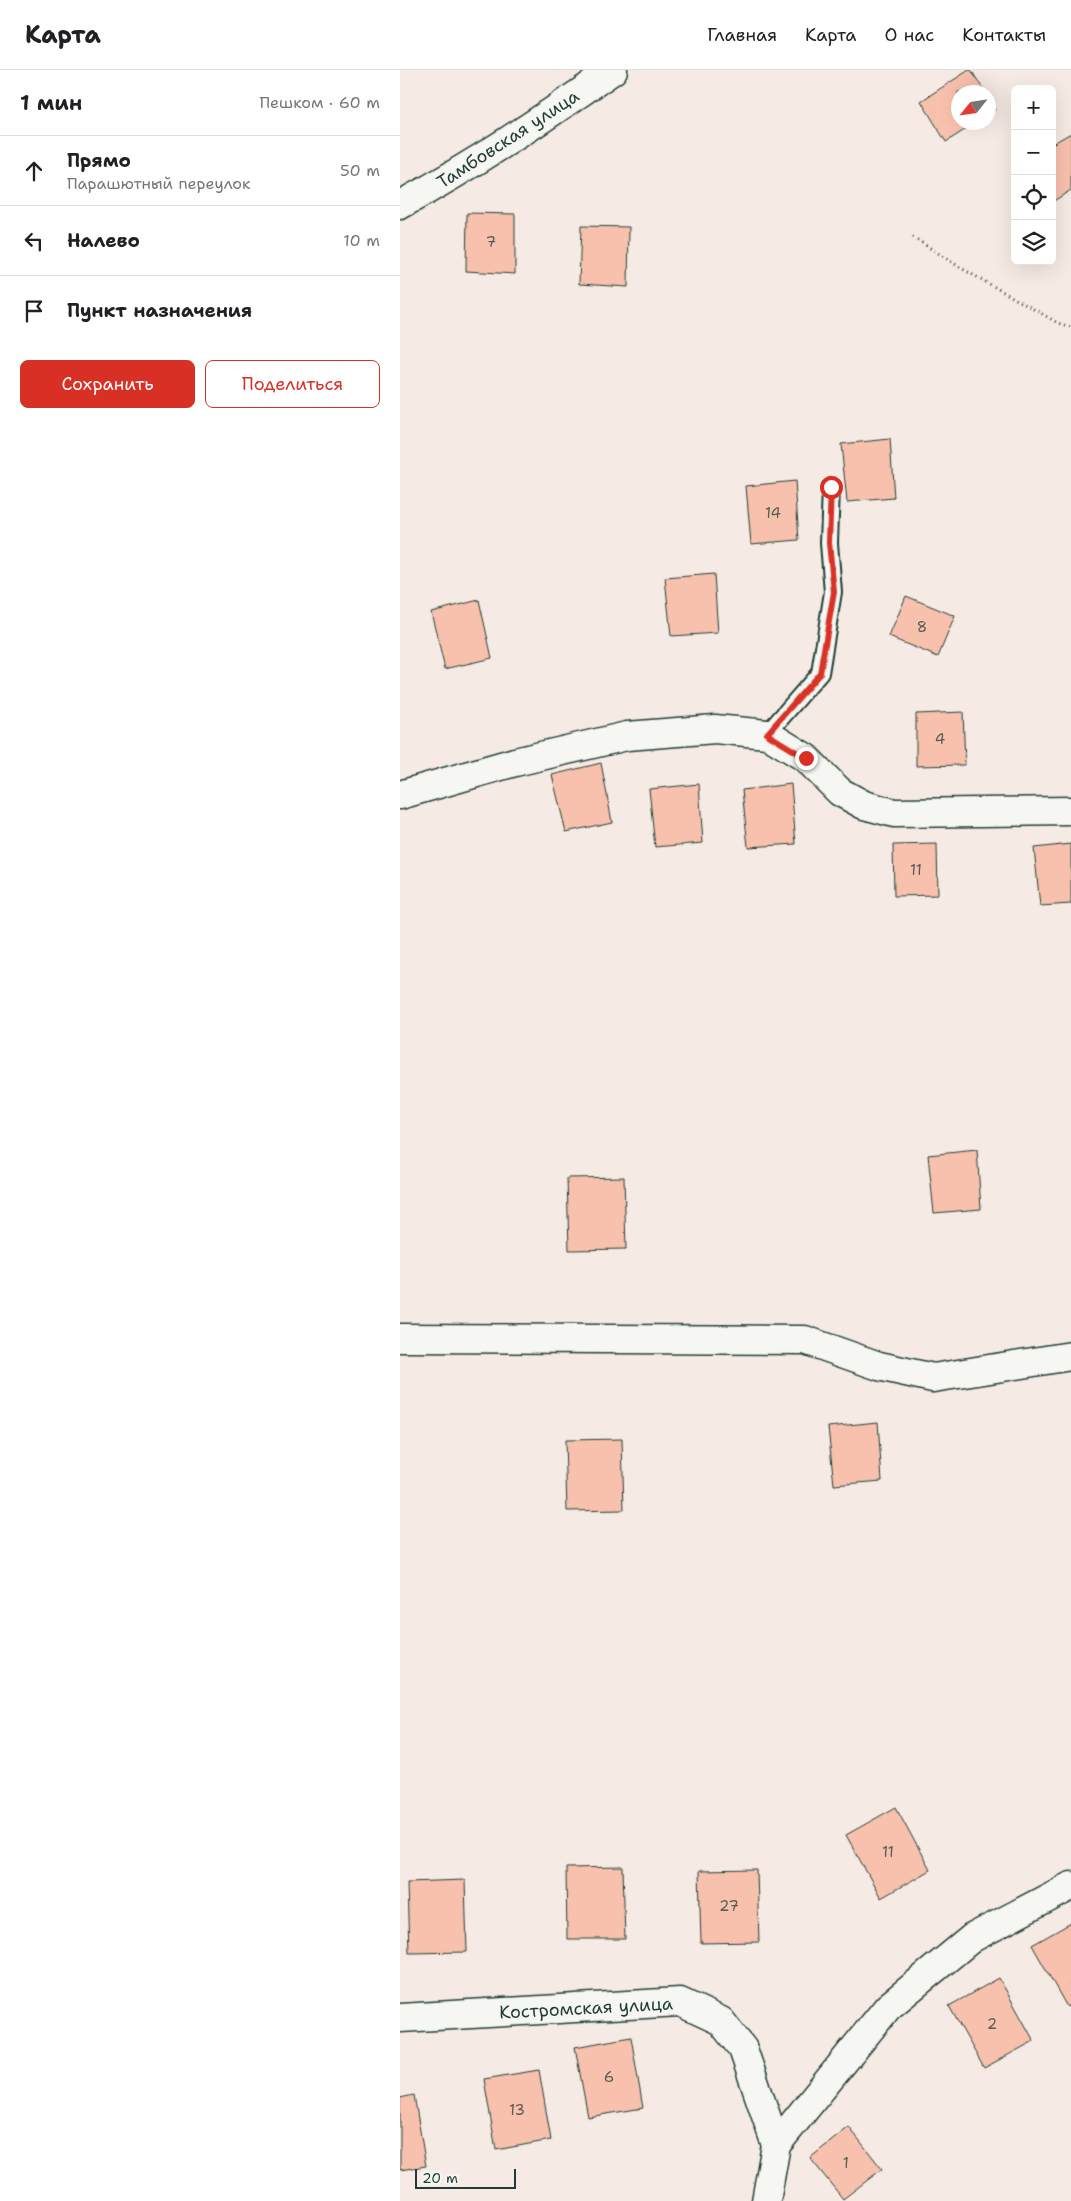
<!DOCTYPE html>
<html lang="ru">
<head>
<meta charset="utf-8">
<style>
	:root { --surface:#fff; --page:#f6f6f6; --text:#202124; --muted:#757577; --line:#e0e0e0; --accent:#d93025 }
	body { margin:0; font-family:"Shantell Sans",sans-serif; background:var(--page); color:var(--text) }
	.controls { position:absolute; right:15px; top:15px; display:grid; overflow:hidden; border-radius:8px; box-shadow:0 5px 20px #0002 }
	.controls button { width:45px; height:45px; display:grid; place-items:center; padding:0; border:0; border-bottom:1px solid var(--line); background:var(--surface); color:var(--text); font:25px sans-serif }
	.compass { position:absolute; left:551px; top:15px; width:45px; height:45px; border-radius:50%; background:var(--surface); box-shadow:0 5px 20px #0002; rotate:240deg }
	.scale { position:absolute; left:15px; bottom:12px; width:101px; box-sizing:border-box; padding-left:5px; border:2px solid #1f3d34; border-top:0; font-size:14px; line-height:18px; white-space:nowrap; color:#1f3d34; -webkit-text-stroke:4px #f6f6f2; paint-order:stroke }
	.stop { position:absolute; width:15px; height:15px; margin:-11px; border:4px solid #d93025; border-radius:50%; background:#fff }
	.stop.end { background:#d93025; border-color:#fff; box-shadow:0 1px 5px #0008 }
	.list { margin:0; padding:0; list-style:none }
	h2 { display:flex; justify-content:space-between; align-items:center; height:65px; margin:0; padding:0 20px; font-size:21px }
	h2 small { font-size:16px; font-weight:400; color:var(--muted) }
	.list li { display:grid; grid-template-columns:32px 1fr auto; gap:15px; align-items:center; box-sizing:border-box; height:70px; padding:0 20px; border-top:1px solid var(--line) }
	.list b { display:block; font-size:19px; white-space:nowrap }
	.list p { margin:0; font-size:16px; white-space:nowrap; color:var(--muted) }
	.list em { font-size:16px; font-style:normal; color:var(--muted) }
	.actions { display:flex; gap:10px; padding:15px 20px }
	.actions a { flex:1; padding:11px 0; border:1px solid var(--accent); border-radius:8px; text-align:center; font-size:18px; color:var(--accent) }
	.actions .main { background:var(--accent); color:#fff }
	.icon { flex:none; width:28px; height:28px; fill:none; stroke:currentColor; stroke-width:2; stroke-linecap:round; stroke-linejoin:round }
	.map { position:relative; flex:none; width:671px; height:2131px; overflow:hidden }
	header { display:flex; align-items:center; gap:30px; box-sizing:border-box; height:70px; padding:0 25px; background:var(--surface); border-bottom:1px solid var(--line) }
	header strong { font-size:24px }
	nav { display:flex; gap:28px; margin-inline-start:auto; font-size:18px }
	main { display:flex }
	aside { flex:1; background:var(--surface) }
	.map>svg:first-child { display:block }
</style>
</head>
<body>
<header>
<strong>Карта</strong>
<nav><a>Главная</a><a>Карта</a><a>О нас</a><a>Контакты</a></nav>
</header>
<main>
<aside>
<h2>1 мин<small>Пешком · 60 m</small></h2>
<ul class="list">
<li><svg class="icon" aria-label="ahead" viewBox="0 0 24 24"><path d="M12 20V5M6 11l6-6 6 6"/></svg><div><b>Прямо</b><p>Парашютный переулок</p></div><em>50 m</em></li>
<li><svg class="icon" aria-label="left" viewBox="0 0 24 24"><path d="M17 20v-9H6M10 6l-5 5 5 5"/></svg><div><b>Налево</b></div><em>10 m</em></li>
<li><svg class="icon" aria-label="arrive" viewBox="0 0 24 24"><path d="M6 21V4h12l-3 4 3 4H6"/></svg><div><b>Пункт назначения</b></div></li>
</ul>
<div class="actions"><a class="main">Сохранить</a><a>Поделиться</a></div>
</aside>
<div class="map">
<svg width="671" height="2131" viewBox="0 0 671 2131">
	<rect width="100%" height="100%" fill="#f6ebe4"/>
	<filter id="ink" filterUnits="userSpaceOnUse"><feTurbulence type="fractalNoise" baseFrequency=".02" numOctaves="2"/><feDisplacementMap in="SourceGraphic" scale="10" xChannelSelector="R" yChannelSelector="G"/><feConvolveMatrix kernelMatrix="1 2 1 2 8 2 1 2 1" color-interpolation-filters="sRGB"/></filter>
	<g filter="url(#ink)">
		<path fill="#f8c1ad" stroke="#1f3d34" d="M569 0H571L585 22H558V52H577L546 72 521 31Z
			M588 29 595 40 588 45Z
			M671 63V120L652 132V74Z
			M67 143 115 144V204L66 201Z
			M181 156 229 157 228 217 179 214Z
			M490 369 494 428 447 432 441 374Z
			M395 411 399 470 351 474 346 416Z
			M314 504 318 563 271 566 265 508Z
			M506 526 555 546 538 587 489 567Z
			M79 530 92 588 45 599 31 542Z
			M563 642 565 695 516 696V644Z
			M201 693 212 752 166 762 152 705Z
			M299 714 303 773 255 777 249 719Z
			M391 714 396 774 348 777 342 720Z
			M537 774 538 825 494 826 493 775Z
			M671 774V834L640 836 634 778Z
			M577 1080 581 1139 534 1143 528 1085Z
			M224 1107 226 1179 169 1180 167 1108Z
			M478 1352 482 1411 434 1415 428 1357Z
			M222 1369 224 1440 167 1441 165 1370Z
			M496 1737 530 1800 481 1828 446 1765Z
			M223 1797 225 1869H167L166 1798Z
			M357 1800 359 1872 301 1873 299 1801Z
			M65 1810 67 1882 9 1883 7 1812Z
			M671 1853V1935L667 1937 632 1875Z
			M599 1908 634 1971 584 1998 549 1936Z
			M231 1967 243 2038 188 2047 175 1977Z
			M139 2000 151 2070 96 2080 84 2009Z
			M14 2025 26 2096 0 2100V2028Z
			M449 2057 482 2099 443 2129 410 2088Z"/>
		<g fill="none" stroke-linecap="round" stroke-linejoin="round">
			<defs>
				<path id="service" d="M367 664 420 603 433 522 429 473 431 417"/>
				<path id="minor" d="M0 725 115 692 227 666 315 659 367 664 406 688 440 722 464 735 494 743 671 741
					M0 1268 405 1270 479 1296 533 1308 671 1286
					M0 1948 280 1932 321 1951 343 1979 376 2075
					M366 2131 376 2075 488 1937 572 1868 671 1816"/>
				<path id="tertiary" d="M0 135C74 95 144 48 213 0"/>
			</defs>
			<use href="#service" stroke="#1f3d34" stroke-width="20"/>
			<use href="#minor" stroke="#1f3d34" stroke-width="31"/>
			<use href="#tertiary" stroke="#1f3d34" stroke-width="31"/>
			<path stroke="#1f3d34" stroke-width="3" stroke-dasharray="1 4" stroke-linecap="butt" d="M513 167 561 198 658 253 671 257"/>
			<use href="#service" stroke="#f6f6f2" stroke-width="16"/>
			<use href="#minor" stroke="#f6f6f2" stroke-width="28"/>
			<use href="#tertiary" stroke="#f6f6f2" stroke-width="28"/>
		</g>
	</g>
	<g fill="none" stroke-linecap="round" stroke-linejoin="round" filter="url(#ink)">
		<path stroke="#d93025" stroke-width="6" d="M406 688 367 664 420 603 434 522 429 473 431 417"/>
	</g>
	<g text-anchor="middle" stroke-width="4" stroke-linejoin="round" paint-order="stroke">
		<g font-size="15" fill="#555e52">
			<text x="91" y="177">7</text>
			<text x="373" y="448">14</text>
			<text x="522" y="562">8</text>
			<text x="540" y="674">4</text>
			<text x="516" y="805">11</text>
			<text x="488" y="1787">11</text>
			<text x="329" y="1841">27</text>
			<text x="592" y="1959">2</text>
			<text x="209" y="2012">6</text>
			<text x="117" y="2045">13</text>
			<text x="446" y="2098">1</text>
		</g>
		<g font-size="18" fill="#1f3d34" stroke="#f6f6f2">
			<text transform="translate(108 69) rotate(-33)" y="6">Тамбовская улица</text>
			<text transform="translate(186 1938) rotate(-3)" y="6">Костромская улица</text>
		</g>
	</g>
</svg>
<div class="controls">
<button>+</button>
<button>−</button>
<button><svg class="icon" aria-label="locate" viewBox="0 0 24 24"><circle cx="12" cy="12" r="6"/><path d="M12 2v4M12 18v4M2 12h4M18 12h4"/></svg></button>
<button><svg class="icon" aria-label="layers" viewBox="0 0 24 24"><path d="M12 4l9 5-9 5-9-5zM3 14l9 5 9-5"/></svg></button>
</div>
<svg class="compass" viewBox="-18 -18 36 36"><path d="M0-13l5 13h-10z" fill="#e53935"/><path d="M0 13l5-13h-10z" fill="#757577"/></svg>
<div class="scale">20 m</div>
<div class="stop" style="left:431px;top:417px"></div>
<div class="stop end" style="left:406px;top:688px"></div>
</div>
</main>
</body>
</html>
